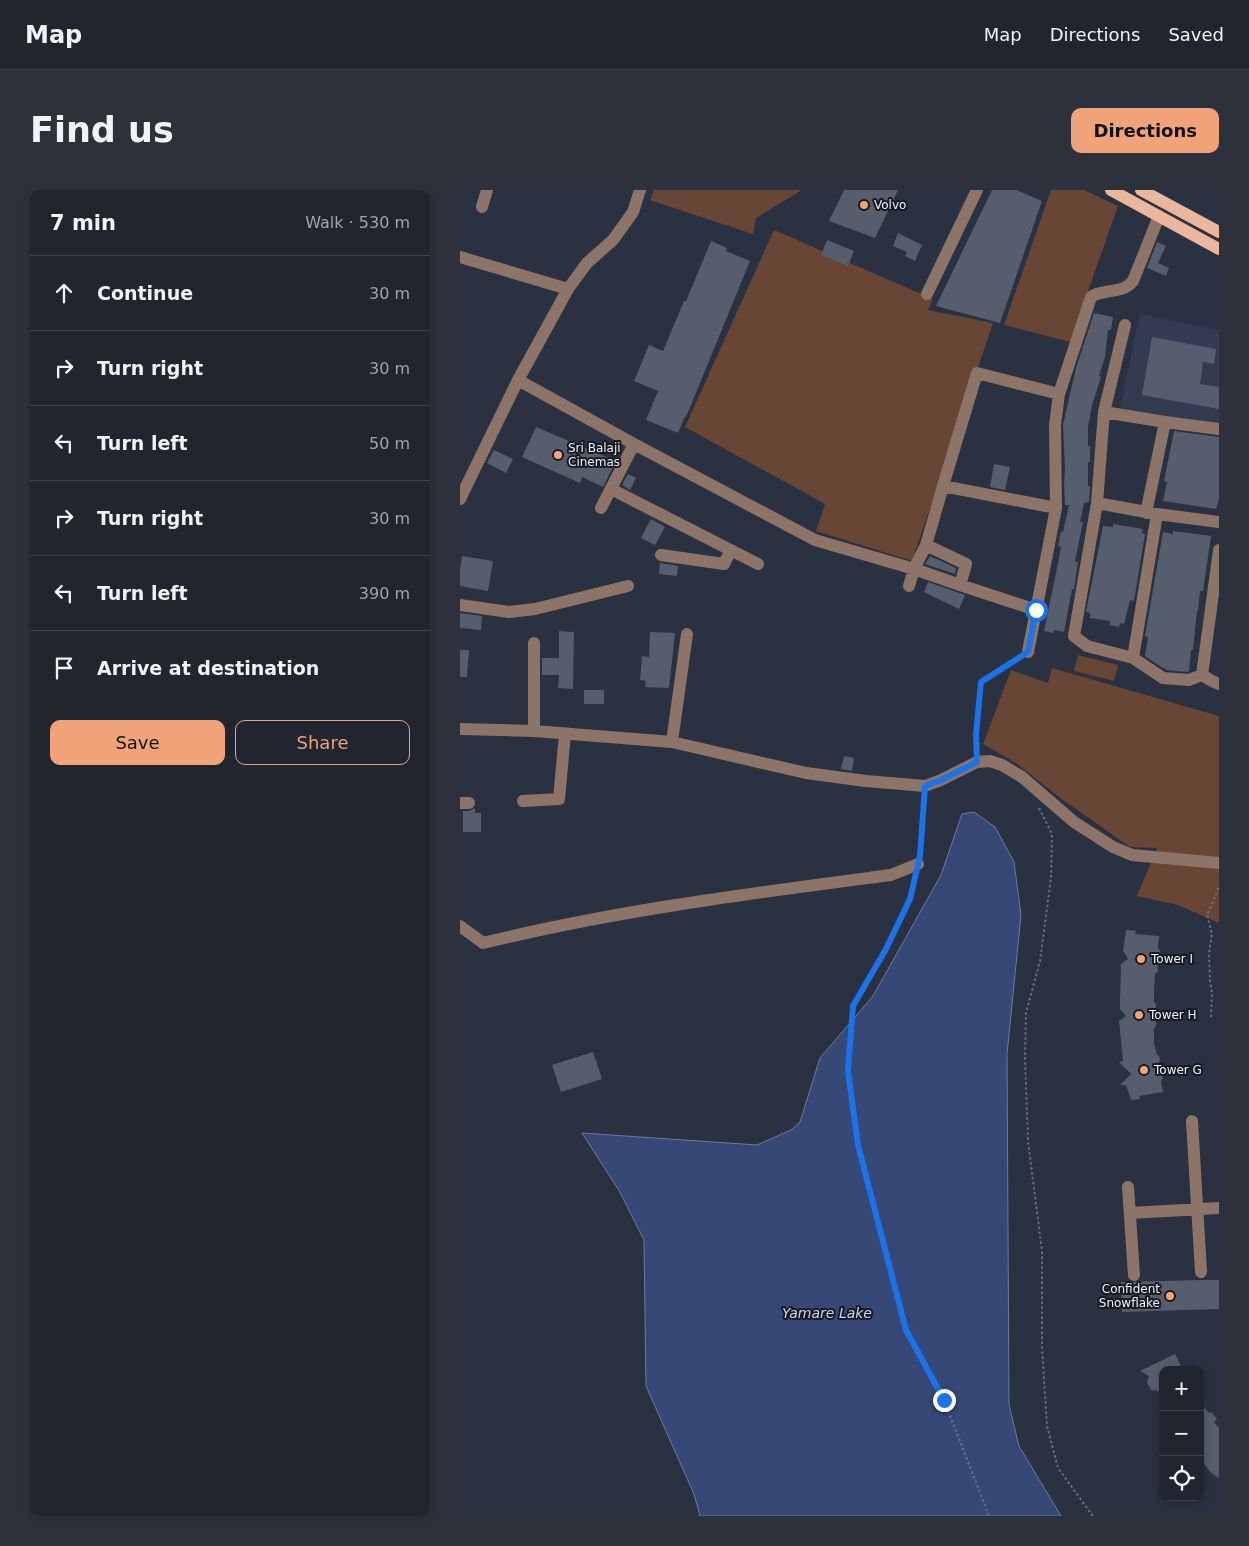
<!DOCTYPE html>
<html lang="en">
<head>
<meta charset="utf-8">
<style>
	:root { --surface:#202530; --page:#2d313c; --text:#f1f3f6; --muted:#a2a5ab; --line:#3d424c; --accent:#f0a279 }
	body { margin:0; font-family:"DejaVu Sans",sans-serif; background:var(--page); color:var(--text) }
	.controls { position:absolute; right:15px; bottom:15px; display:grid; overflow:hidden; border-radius:10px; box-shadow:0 2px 8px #0003 }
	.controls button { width:45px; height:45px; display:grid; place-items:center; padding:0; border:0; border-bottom:1px solid var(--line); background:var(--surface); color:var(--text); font:25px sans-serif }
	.stop { position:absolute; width:15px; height:15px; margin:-11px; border:4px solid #1a73e8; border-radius:50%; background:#fff }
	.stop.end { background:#1a73e8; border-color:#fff; box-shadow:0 1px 5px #0008 }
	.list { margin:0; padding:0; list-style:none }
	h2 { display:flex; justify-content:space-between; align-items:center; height:65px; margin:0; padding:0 20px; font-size:21px }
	h2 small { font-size:16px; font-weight:400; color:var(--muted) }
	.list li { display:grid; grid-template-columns:32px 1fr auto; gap:15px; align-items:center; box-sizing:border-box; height:75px; padding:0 20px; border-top:1px solid var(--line) }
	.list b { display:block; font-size:19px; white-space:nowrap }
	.list em { font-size:16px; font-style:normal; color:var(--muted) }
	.actions { display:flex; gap:10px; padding:15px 20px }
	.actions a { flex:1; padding:11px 0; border:1px solid var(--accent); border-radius:10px; text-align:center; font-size:18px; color:var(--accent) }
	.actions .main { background:var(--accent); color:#111 }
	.icon { flex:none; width:28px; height:28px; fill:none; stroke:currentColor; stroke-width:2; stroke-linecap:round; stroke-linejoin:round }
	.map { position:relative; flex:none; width:759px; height:1326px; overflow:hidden; border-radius:10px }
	header { display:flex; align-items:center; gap:30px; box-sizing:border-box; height:70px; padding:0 25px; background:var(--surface); border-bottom:1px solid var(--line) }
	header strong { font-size:24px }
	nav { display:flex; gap:28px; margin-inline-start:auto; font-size:18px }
	.intro { display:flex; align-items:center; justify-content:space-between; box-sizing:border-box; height:120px; padding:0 30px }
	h1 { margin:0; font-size:35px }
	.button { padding:12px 22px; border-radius:10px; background:var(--accent); color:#111; font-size:18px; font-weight:700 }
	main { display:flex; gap:30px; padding:0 30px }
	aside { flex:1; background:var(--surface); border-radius:10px; box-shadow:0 2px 8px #0003 }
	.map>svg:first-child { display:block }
</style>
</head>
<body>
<header>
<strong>Map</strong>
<nav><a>Map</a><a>Directions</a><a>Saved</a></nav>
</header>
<div class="intro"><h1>Find us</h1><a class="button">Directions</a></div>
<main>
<aside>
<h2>7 min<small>Walk · 530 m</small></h2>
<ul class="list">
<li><svg class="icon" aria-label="ahead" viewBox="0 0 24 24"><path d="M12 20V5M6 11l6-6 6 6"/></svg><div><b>Continue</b></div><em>30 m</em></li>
<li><svg class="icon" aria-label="right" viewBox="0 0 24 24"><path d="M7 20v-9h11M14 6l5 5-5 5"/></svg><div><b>Turn right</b></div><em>30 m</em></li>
<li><svg class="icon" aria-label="left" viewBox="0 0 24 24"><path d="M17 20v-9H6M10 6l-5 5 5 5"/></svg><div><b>Turn left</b></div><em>50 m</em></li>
<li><svg class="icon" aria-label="right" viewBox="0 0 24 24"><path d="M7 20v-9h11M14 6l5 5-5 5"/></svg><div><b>Turn right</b></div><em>30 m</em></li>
<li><svg class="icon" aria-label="left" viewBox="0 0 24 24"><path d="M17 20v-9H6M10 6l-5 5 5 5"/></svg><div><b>Turn left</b></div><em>390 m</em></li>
<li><svg class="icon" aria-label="arrive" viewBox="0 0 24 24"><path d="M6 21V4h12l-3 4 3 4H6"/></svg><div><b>Arrive at destination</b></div></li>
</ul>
<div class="actions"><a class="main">Save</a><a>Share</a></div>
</aside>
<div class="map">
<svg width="759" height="1326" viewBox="0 0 759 1326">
	<rect width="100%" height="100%" fill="#2a3140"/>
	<path fill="#323b4f" d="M680 124 759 140V237L660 218Z"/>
	<path fill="#674635" d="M194 0H342L296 28 293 44 190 10Z
		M591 0H624L658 16 610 152 544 135Z
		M314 40 473 109 468 120 533 133 452 371 356 341 365 314 225 237Z
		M618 465 658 475 654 491 614 481Z
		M592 478 759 526V733L718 715 677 706 697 658 670 657 603 610 556 573 523 554 551 480 588 493Z"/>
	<path fill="#354876" stroke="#6c7b9e" d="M514 622 535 637 554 672 561 725 547 864 549 1215 559 1256 601 1326H240L234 1304 186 1196 184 1050 160 1002 122 943 297 955 331 940 340 932 360 868 413 806 481 685 502 624Z"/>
	<path fill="#565d6d" d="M384 0H438L415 48 369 31Z
		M532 0H556L582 11 540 133 476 116Z
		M438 43 462 55 455 71 445 66 447 62 433 56Z
		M367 50 394 61 388 76 361 65Z
		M251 51 267 58 266 61 290 71 226 227 225 226 218 243 186 230 198 201 174 191 189 155 203 161 224 111H226Z
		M697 52 706 56 698 73 709 78 706 86 687 78Z
		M634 123 653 127 651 140H648L645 167 639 186 641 187 632 215 628 237V256H630V272H628V296H630L629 312 624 313 620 332H623L615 371 618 372 614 399H612L604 442 594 440V443L584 441 597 378 601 357 598 356 601 341 603 342 609 315H605L604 295 605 278 603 235 616 178Z
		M692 147 756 159 754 174 743 172 740 194 759 197V219L682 205Z
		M76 237 156 271 143 297 122 287 120 293 62 267Z
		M714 241 759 247V309L756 319 703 311 707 292 704 291Z
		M34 260 53 269 46 283 27 273Z
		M534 274 550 277 545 300 530 297Z
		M168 284 176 288 170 300 162 295Z
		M191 329 205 337 195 355 181 348Z
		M653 334 683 339 682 343 685 344 674 411 670 410 664 434 660 433 659 437 650 435V431L630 428V423L626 422 643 336 653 337Z
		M713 341 751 346 743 401H740L738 421H737L733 460H731L729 481 728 482 706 480V479L703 478 685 466 688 447 685 446 703 342 713 344Z
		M2 366 33 371 28 401 0 396V379Z
		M470 366 496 378 495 384 465 374Z
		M200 373 218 376 217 386 199 384Z
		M468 392 505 405 499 419 464 402Z
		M0 423 22 426 21 440 0 438Z
		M99 441 114 442 113 499 98 498 99 485H82V468H99Z
		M190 442 215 443 209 498 185 497 186 491 180 490 182 466 189 467Z
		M0 460H9L7 487H0Z
		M124 500H144V514H124Z
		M384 566 394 568 392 581 381 579Z
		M15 618V623H21V642H3V621H9Z
		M666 740 676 741 675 744 699 746 698 758 700 760 699 764 697 766 698 782 695 784 694 801V812L696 814V819L694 820V830L696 832V836L694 839V853L697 865 699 866 700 871 698 873 703 888 701 891 703 902 679 906 680 909 671 910 666 895H660L671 884 659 872 663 871 659 831 666 826 660 819V810L661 774 668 769 663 761Z
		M133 862 142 889 101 902 92 875Z
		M742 1090H759V1119L662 1122 661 1092Z
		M715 1164 723 1180H703V1202L691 1200 687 1193 689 1186 680 1181Z
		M740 1212 749 1223 751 1222 757 1229 754 1232 759 1238V1288L750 1282 743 1272H740Z"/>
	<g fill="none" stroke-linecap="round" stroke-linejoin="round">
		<path stroke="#696f7c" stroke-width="2" stroke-dasharray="2.5 2.5" stroke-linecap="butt" d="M517 560 516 544 521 492 558 468
			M579 618 592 644 591 688 580 771 566 823 565 868 568 951 582 1061V1157L587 1236 598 1278 633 1326
			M460 664 464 609
			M455 688 450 709 426 759 393 816 388 881 398 955 446 1140 484 1210 529 1326
			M751 827 752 803 750 791 749 763 752 744 747 725 759 697"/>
		<path stroke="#8d7468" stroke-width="12" d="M22 17 27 0
			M0 67 108 99
			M467 104 517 0
			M665 135 644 222 637 313 614 446 627 456 673 468 703 488 729 490 742 485 759 360
			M58 190 174 254 355 350 454 379 500 395
			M644 222 705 232 759 239
			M483 296 517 183 599 204
			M151 299 298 374
			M0 309 58 190 108 99 127 73 153 50 173 22 180 0
			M637 313 697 324 759 332
			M141 318 174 254
			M686 323 705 232
			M466 355 506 374 500 395 576 420
			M201 365 264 374 271 360
			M449 396 454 379 466 355 483 296 596 318
			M0 415 49 422 75 419 168 396
			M568 462 596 318 595 235 599 204 631 107C643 98 662 105 673 91L699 26
			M673 468 697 324
			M742 485 752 491 759 494
			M0 539 74 541 212 552 346 583 406 591 465 596 481 590 517 572 530 571 542 575 562 587 614 632 653 657 672 665 759 673
			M74 541V453
			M212 552 227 444
			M63 611 99 609 105 544
			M0 613H9
			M0 736 23 753C157 720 294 703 431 685L458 674
			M732 931 741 1082
			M668 997 674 1085
			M670 1023 759 1018"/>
		<path stroke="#eab79d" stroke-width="12" d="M651 0 759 59
			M681 0 759 42"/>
	</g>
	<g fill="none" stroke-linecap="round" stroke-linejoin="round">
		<path stroke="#1a73e8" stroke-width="6" d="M484 1210 446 1140 398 955 388 881 393 816 426 759 450 709 460 666 465 596 481 590 517 572 516 544 521 492 568 462 576 420"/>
	</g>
	<g fill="#f0a279" stroke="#161920" stroke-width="2">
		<circle cx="404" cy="15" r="5"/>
		<circle cx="98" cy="265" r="5"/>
		<circle cx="681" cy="769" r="5"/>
		<circle cx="679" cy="825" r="5"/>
		<circle cx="684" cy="880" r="5"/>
		<circle cx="710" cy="1106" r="5"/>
	</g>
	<g text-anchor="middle" stroke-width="4" stroke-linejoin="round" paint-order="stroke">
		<g font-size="12" fill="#eef2fc" stroke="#161920" text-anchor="start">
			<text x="414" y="19">Volvo</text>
			<text x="108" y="262">Sri Balaji<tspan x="108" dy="14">Cinemas</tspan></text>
			<text x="691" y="773">Tower I</text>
			<text x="689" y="829">Tower H</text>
			<text x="694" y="884">Tower G</text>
			<text x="700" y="1103" text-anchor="end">Confident<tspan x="700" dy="14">Snowflake</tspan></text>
		</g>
		<g font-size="14" font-style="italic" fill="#c9d7f5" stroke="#161920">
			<text x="367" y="1128">Yamare Lake</text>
		</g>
	</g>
</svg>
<div class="controls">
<button>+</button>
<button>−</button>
<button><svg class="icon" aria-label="locate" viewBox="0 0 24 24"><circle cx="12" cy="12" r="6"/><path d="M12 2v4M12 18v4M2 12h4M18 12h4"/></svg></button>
</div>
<div class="stop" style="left:576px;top:420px"></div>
<div class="stop end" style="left:484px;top:1210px"></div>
</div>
</main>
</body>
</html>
